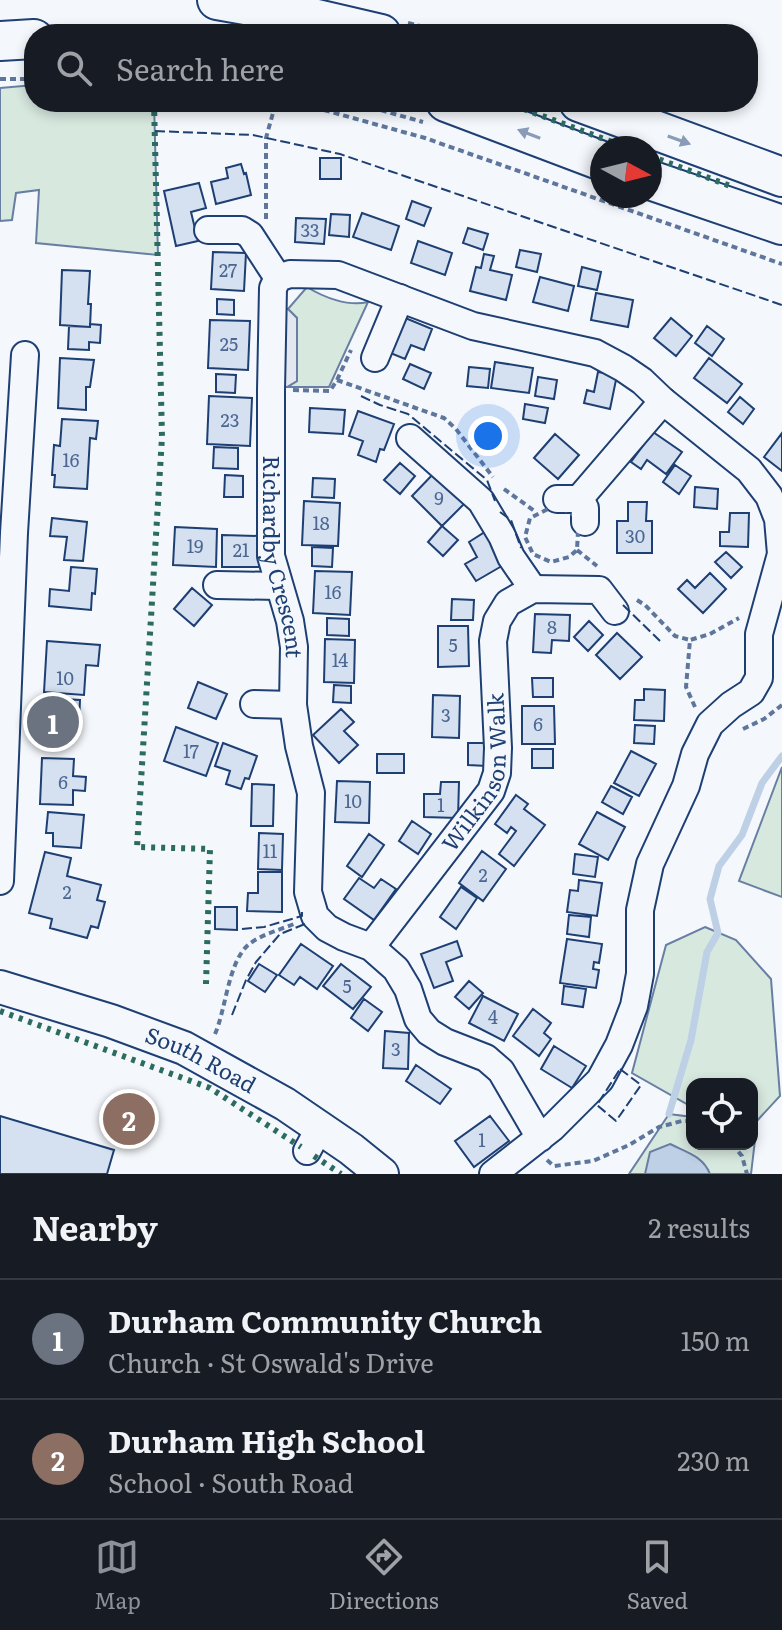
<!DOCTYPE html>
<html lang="en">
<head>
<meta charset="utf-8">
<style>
	:root { --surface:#171b24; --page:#242831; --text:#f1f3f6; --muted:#9ea1a6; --line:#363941; --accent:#8c9099 }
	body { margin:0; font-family:Literata,serif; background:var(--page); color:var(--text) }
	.controls { position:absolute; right:24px; bottom:24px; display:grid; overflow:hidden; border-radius:16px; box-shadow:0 4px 12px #0003 }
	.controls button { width:72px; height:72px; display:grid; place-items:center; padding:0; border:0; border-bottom:2px solid var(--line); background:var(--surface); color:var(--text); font:40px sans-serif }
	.compass { position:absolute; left:590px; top:136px; width:72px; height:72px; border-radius:50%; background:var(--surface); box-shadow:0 4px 12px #0003; rotate:97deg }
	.you { position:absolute; left:488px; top:436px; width:28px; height:28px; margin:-20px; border:6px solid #fff; border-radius:50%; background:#1a73e8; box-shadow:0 0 0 12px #1a73e833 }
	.badge { display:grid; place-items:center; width:52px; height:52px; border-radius:50%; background:var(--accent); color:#fff; font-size:26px; font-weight:700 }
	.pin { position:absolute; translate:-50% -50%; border:4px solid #fff; box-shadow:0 2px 8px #0006 }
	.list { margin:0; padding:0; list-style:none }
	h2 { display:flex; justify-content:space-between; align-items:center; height:104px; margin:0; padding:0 32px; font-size:34px }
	h2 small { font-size:26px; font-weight:400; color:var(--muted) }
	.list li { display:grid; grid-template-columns:52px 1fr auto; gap:24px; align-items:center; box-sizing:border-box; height:120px; padding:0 32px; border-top:2px solid var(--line) }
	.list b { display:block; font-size:30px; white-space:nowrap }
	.list p { margin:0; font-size:26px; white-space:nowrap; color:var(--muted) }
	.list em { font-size:26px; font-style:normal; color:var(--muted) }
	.icon { flex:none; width:44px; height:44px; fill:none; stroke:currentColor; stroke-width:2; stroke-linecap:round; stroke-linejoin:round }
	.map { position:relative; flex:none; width:782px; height:1174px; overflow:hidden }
	.search { position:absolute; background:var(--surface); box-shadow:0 4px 12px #0003; left:24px; right:24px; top:24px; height:88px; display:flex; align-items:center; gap:20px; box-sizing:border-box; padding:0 28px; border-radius:32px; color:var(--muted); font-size:30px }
	.sheet { height:344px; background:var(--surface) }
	nav { display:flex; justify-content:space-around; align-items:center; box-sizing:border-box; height:112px; border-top:2px solid var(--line); background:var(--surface); font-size:22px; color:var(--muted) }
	nav a { display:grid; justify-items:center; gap:4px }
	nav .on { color:var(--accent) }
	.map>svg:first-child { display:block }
</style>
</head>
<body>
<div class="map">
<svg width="782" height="1174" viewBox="0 0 782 1174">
	<rect width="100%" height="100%" fill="#f4f7fb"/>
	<path fill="#d7e8df" stroke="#687fa3" stroke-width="2" d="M34 85V102H154L158 255 36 243 39 190 16 193 12 220 0 221V88Z
		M307 287C323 297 348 307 368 302L329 387H287L297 381V318L288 309Z
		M782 767V897L739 881Z
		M705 927 736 940 771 979 780 1096 754 1124H752V1084H692V1107L632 1073 666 945Z
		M669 1114 692 1117V1144H752V1138L755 1140 751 1174H629Z"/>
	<path fill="#e3e8f0" stroke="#687fa3" stroke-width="2" d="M272 309H288L297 318V381L287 387H271Z"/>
	<path fill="#bed0e5" stroke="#687fa3" stroke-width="2" d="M670 1144C686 1152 703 1156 710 1174H645L650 1152Z"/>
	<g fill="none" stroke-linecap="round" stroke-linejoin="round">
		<path stroke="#bed0e5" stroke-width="7" d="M669 1114 691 1040 707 952 718 933 710 899 719 866 742 835 762 783 782 756"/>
	</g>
	<path fill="#d5e0f0" stroke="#1d3f73" stroke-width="2" d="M320 158H341V179H320Z
		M241 164 244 174 246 173 251 195 216 204 211 182 228 178 226 168Z
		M199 183 206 208 191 212 198 241 176 246 164 191Z
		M412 201 431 208 424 226 406 219Z
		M362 213 399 226 391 250 353 237Z
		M331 214 350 215 349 237 329 235Z
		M296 218 326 219 324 244 295 242Z
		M468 228 488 234 483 250 463 243Z
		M418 241 452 253 445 275 411 263Z
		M520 250 541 254 537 272 516 267Z
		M213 252 246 253 244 291 211 289Z
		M484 254 494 256 490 270 512 275 506 300 470 291 476 267 481 268Z
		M582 267 601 272 597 290 578 286Z
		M62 270 90 271 88 304H91L90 327 60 325Z
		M540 277 574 286 568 311 533 302Z
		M596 293 633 300 628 327 591 320Z
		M217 299 234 300V315L217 314Z
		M398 315 432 329 424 350 411 345 405 359 383 350Z
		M671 318 692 336 676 356 654 338Z
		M210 320 250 321 248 370 208 368Z
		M90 324 101 325 100 343 89 342V350L68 349 69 326 90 327Z
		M707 326 724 339 712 356 695 343Z
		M60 358 94 360 90 387H86V410L58 408Z
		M709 358 742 384 727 403 694 378Z
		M495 362 533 368 529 393 491 388Z
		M410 364 431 373 424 389 403 379Z
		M469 367 490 369 488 388 467 386Z
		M598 372 617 375 610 409 584 403 587 390 594 392Z
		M216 374 236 375 235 393 216 392Z
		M538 377 557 380 554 399 535 396Z
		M209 396 252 398 250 446 207 444Z
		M740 397 754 409 743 424 728 412Z
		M525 404 548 408 545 423 523 419Z
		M310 408 345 410 343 434 309 432Z
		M358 411 394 424 384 450 380 449 376 462 358 455 363 441 349 436Z
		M62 419 98 421 96 439 90 438 87 489 54 487 55 475H52L54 445 60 446Z
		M653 432 682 452 666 474 647 460 641 469 631 462Z
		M782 433V471L764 457Z
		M555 434 579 455 558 479 534 458Z
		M214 447 238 448V469L213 468Z
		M400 463 415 476 400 494 384 480Z
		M675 465 691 476 679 494 663 482Z
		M436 471 466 502 442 526 412 496Z
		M225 475 243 476V497H224Z
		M313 478 335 479 334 498 312 497Z
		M695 487 718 489 717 509 694 507Z
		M304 501 340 503 338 546 302 545Z
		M628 502H647L646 521H652V553H617V521H628Z
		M730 513H749L748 547 720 546V532H729Z
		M52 518 87 522 83 561 64 560 67 537 50 536Z
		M442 526 458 540 443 556 428 542Z
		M175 527 217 529 216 567 173 565Z
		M488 530 507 563 476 581 465 564 477 557 469 542Z
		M222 535 260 536 259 567H222Z
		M312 547 333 548 332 567 312 566Z
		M726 552 742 567 731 578 715 562Z
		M71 567 97 569 95 594 92 593 91 610 49 606 50 589 69 591Z
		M315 571 352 572 350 615 313 613Z
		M710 573 726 589 703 613 678 589 687 580 695 588Z
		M192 588 212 605 194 626 174 609Z
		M452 599 474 600 473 620H451Z
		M535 614 570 615 569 641 552 640 551 653 533 652Z
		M327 618 349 619V636L327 635Z
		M589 621 603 635 588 651 574 637Z
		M438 626H468L469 666 438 667Z
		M617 633 642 657 620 679 596 655Z
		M325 639 355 640 354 683 324 682Z
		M47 641 100 645 98 666 86 665 84 695 44 692Z
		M532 678H553V697H533Z
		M198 682 227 694 216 719 188 708Z
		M334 685 351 686V703L333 702Z
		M644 689 665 690 664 721 634 720 635 700H644Z
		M433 695 460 696 459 738 432 737Z
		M44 698 80 700 79 721 65 720 64 742 41 740Z
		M522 706H554L555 744H522Z
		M341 709 354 722 344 731 358 745 339 763 313 735Z
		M635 725 655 726 654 744 634 743Z
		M176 727 218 743 206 776 164 761Z
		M223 743 257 756 249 779 245 778 241 789 226 784 230 771 215 766Z
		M468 743H487V766L468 765Z
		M532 749H553V768H532Z
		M631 751 656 764 639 796 614 783Z
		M377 754H404V773H377Z
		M42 758 74 759 73 776 86 777 85 791 73 790V805L40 804Z
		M337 781 370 782 369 823 335 822Z
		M441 782H459L458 818 424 817V794H440Z
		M252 784 274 785 273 826H251Z
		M611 786 632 797 623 814 602 802Z
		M516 795 528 804 524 809 545 825 514 866 499 854 516 831 511 827 507 833 495 824Z
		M48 812 84 815 81 848 53 846V833H46Z
		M597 812 625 827 608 860 579 844Z
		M412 821 431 834 418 854 399 841Z
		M259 833 283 834 282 870 258 869Z
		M369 834 384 845 362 877 347 866Z
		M482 851 506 869 483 901 459 883Z
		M45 852 71 858 67 876 101 885 97 900 105 902 98 928 91 926 87 938 50 928 52 919 29 913Z
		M575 854 598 857 595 877 573 874Z
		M258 872H282V912L247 911 248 893H258Z
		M359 878 374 888 381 879 396 889 374 920 344 899Z
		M579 880 602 883 597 916 567 912 570 890 578 891Z
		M461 887 477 898 456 929 440 917Z
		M215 907H237V930L215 929Z
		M569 915 591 917 589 937 567 934Z
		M567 939 602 944 599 963 594 962 593 969 599 970 596 988 560 983Z
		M457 941 462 956 446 962 453 981 434 988 421 954Z
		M301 944 333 966 317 989 300 977 294 985 279 975Z
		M259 964 277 975 265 992 248 981Z
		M341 964 371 987 353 1009 323 986Z
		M469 981 483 993 469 1009 455 997Z
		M564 986 586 989 583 1007 562 1004Z
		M483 996 518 1014 504 1041 469 1023Z
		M364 999 382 1012 368 1031 351 1018Z
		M533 1009 551 1023 544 1033 551 1039 539 1056 513 1036Z
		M385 1031 409 1033 408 1069 383 1068Z
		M554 1046 586 1066 572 1088 541 1069Z
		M416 1065 451 1089 440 1104 406 1081Z
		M0 1116 114 1150 107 1174H0Z
		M490 1116 509 1141 474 1167 455 1141Z"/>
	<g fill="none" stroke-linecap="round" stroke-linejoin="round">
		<defs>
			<g id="minor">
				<path d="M208 230H242L250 235 278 278"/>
				<path d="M375 358 400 298"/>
				<path d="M410 438 481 501 502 536 511 557 533 589"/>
				<path d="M557 499H579L663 401"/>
				<path d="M579 499 585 508V522"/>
				<path d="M217 585 279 586"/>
				<path d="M254 704 293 705"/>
				<path d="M0 881 14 533 25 355"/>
				<path id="s1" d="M371 947 491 791 497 773 498 748 493 641 497 621 508 603 533 589 599 590 615 611"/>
				<path d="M307 1151 320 1127"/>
				<path id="s2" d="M493 1174 552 1128 600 1080 619 1045 634 1006 640 974V910L650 864 686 786 695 754 710 724 731 705 751 692 759 678V634L781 554 778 519 769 496 749 470 663 401 642 381 623 368 595 353 473 326 338 275 290 274 278 278 273 288 271 390V556L290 621 294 647 293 705 299 746 311 793 308 892 315 916 327 928 344 937 371 947 396 969 408 989 418 1019 429 1032 445 1042 486 1058 501 1071 540 1138"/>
			</g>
			<g id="major">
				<path id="s3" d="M0 987 111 1021 184 1048 285 1104 351 1149 382 1174"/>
			</g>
			<path id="highway" d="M217 0 291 13 381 34
				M0 41 34 39
				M446 102 602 161
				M579 102 782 177
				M650 180 782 225"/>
		</defs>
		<use href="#minor" stroke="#1d3f73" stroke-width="30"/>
		<use href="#major" stroke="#1d3f73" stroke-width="36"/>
		<use href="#highway" stroke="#1d3f73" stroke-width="42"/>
		<path stroke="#5e769c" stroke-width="4" stroke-dasharray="6 4" stroke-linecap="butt" d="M408 23 452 34
			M0 79H34
			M295 102 425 138 782 264
			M352 102 423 122
			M266 219V138L276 102
			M337 380 351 350
			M293 390 330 391 337 380 444 418 456 429 493 477
			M504 489 536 512
			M552 507C583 511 578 525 577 550L569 557 551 562 533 554 525 537 530 518Z
			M577 550 597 566
			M637 600 645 605 675 636 690 640
			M695 707 686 687 690 640 710 634 739 618
			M743 729 764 719 782 705
			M215 1034C226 1009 228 963 248 945 260 935 279 930 294 924
			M732 1144 742 1156 747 1174
			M547 1160 554 1166 593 1161 629 1145 659 1127 682 1121H692"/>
		<use href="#minor" stroke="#f4f7fb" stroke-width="26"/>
		<use href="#major" stroke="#f4f7fb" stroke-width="32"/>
		<use href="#highway" stroke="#f4f7fb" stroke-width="38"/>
		<path stroke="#2c6c60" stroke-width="6" stroke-dasharray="4 6" stroke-linecap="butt" d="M260 34H261
			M154 102 162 437 137 847 210 849 206 984
			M505 102 628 148
			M650 156 733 187
			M0 1011 210 1088 301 1147
			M314 1156 341 1174"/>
		<path stroke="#1d3f73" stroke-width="2" stroke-dasharray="10 4" stroke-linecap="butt" d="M155 131 253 135 340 154 782 305
			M361 396 380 405 408 414 487 480 495 501
			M500 512 511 520 521 548
			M623 605 660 641
			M242 929 264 927 302 916V912
			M232 1015 246 980 256 962 280 934 305 924
			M620 1069 641 1085 616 1121 597 1105Z"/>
	</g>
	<defs><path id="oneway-solid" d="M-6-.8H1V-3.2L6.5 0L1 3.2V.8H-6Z" transform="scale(2)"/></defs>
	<g fill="#889bb7">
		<use href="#oneway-solid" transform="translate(529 134) rotate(-159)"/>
		<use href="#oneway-solid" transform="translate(679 140) rotate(20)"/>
	</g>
	<g text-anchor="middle" stroke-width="6" stroke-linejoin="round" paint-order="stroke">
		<g font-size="18" fill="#4b6792">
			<text x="310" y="237">33</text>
			<text x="228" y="277">27</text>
			<text x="229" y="351">25</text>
			<text x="230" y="427">23</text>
			<text x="71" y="467">16</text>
			<text x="439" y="505">9</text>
			<text x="321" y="530">18</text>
			<text x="635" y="543">30</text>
			<text x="195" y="553">19</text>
			<text x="241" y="557">21</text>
			<text x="333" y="599">16</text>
			<text x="552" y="634">8</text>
			<text x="453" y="652">5</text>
			<text x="340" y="667">14</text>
			<text x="65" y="685">10</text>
			<text x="446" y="722">3</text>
			<text x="538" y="731">6</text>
			<text x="191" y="758">17</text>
			<text x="63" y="789">6</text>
			<text x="353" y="808">10</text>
			<text x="441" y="812">1</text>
			<text x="270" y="858">11</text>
			<text x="483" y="882">2</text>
			<text x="67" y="899">2</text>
			<text x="347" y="993">5</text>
			<text x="493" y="1024">4</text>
			<text x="396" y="1056">3</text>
			<text x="482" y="1147">1</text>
		</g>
		<g font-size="22" fill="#1d3f73" stroke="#f4f7fb">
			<text dy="8" stroke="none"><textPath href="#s2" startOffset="1614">Richardby Crescent</textPath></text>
			<text dy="8" stroke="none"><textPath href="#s1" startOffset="210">Wilkinson Walk</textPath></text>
			<text dy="8" stroke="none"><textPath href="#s3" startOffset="214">South Road</textPath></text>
		</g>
	</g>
</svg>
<div class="controls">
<button><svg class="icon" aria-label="locate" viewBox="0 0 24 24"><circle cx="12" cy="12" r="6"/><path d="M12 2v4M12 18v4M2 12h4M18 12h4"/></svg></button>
</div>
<svg class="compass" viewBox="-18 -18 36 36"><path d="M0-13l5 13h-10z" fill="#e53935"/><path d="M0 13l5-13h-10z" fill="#9ea1a6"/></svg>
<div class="you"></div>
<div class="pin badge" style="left:53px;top:722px;background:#6b7280">1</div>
<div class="pin badge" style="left:129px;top:1119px;background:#8d6e63">2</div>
<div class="search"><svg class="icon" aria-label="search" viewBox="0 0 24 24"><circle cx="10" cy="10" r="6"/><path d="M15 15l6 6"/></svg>Search here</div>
</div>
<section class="sheet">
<h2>Nearby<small>2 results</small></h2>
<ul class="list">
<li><span class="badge" style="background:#6b7280">1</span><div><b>Durham Community Church</b><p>Church · St Oswald's Drive</p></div><em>150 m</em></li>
<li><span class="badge" style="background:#8d6e63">2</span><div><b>Durham High School</b><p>School · South Road</p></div><em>230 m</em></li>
</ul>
</section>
<nav>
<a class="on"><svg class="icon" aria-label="map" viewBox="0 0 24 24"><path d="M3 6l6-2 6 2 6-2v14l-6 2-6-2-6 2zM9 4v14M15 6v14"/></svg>Map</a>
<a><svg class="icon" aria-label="directions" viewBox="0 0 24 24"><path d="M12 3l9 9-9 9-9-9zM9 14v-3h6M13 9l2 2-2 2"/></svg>Directions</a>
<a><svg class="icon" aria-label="saved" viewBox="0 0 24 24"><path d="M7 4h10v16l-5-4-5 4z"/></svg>Saved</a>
</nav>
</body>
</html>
